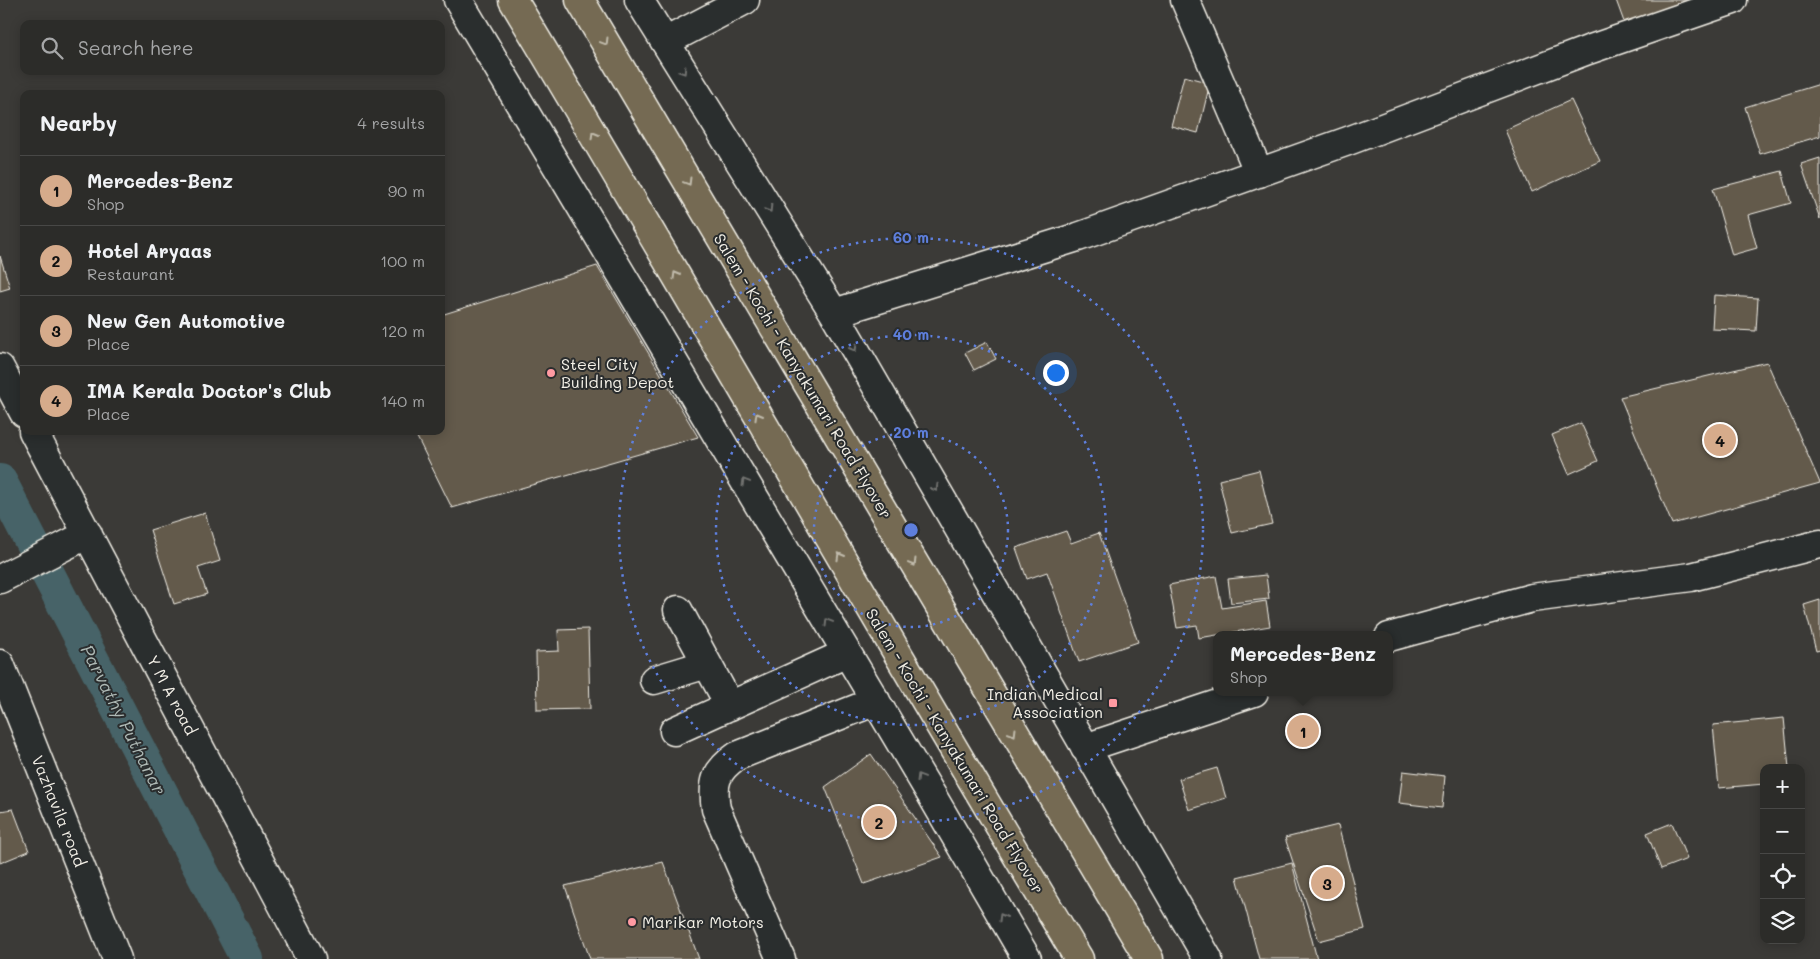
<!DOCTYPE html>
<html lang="en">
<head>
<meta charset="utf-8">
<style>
	:root { --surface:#2c2c29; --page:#383835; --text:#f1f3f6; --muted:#a6a7a8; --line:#484846; --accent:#d6ab8b }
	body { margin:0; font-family:Mali,sans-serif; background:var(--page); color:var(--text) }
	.controls { position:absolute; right:15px; bottom:15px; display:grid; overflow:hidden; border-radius:10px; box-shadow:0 2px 12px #0003 }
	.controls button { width:45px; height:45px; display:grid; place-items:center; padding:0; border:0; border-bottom:1px solid var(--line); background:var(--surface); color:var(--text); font:25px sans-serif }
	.you { position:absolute; left:1055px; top:372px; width:18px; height:18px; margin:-12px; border:4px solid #fff; border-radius:50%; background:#1a73e8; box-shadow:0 0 0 8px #1a73e833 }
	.badge { display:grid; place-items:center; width:32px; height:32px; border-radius:50%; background:var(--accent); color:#111; font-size:16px; font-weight:700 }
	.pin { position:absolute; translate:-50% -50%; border:2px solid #fff; box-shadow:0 1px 5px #0006 }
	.popup { position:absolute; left:1213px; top:631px; width:180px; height:65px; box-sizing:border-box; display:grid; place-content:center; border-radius:10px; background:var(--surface); filter:drop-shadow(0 1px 4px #0005); font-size:16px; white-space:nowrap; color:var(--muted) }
	.popup b { font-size:19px; color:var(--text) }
	.popup::after { content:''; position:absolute; left:50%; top:100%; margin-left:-10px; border:10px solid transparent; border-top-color:var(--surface) }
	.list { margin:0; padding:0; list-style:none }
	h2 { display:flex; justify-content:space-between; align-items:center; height:65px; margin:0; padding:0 20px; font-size:21px }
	h2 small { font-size:16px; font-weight:400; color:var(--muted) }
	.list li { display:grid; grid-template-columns:32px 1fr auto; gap:15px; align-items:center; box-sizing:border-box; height:70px; padding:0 20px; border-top:1px solid var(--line) }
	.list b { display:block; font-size:19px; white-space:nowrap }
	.list p { margin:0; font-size:16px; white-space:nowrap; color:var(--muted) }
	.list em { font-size:16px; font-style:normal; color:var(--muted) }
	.icon { flex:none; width:28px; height:28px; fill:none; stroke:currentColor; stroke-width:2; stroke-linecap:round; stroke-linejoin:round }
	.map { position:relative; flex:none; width:1820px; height:959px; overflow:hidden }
	.search { position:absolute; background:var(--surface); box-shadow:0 2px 12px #0003; left:20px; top:20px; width:425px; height:55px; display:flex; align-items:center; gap:12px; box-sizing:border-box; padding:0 18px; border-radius:10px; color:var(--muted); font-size:19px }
	.panel { position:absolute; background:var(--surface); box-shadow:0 2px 12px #0003; left:20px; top:90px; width:425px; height:345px; border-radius:10px }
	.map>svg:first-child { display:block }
</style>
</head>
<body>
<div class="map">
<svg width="1820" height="959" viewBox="0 0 1820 959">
	<rect width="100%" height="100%" fill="#3b3a37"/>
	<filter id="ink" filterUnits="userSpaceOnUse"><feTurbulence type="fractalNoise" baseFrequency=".02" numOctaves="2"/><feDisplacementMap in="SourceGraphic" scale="10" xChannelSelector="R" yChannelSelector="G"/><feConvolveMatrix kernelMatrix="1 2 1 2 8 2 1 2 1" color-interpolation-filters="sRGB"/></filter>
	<g filter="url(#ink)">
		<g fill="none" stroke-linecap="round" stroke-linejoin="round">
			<path stroke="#466468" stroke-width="34" d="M0 481 247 959"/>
		</g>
		<path fill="#645a4c" stroke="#f4f1e8" d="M1616 0H1697L1628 33Z
			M1184 76 1210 83 1198 133 1171 126Z
			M1820 84V136L1760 154 1745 107Z
			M1571 100 1600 161 1532 192 1505 130Z
			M1820 158V219L1801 164Z
			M1782 171 1791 203 1748 215 1757 248 1732 255 1713 189Z
			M0 256 10 288 0 291Z
			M597 266 698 437 452 508 414 431H441V315Z
			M1714 295 1758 298 1756 331 1712 329Z
			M987 342 996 359 974 370 965 353Z
			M1767 362 1820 483 1672 524 1620 397Z
			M1581 423 1598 461 1569 474 1552 435Z
			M1259 470 1272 524 1232 533 1219 480Z
			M205 513 220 561 198 568 207 594 174 604 150 530Z
			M1066 531 1071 543 1099 533 1138 642 1079 662 1047 572 1027 579 1016 548Z
			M1266 575 1269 599 1231 603 1228 579Z
			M1216 576 1222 608 1266 601 1270 626 1199 638 1197 625 1177 628 1169 585Z
			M1820 600V650L1816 651 1804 605Z
			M588 629 590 709 537 710 536 652 559 651 558 630Z
			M1784 718 1789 768H1764V784L1719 788 1713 725Z
			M871 754 942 857 864 884 825 787Z
			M1217 768 1226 798 1189 810 1179 779Z
			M1403 771 1445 776 1442 808 1399 803Z
			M13 809 29 851 0 863V811Z
			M1672 823 1687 859 1661 869 1647 833Z
			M1338 825 1365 929 1319 941 1285 838Z
			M663 862 699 959H590L565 886Z
			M1292 863 1317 959H1259L1237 877Z"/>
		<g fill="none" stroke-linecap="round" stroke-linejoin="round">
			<defs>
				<path id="minor" d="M458 0 931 794 1027 959
					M639 0 834 313 1208 959
					M1185 0 1259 173
					M665 42 745 0
					M834 313 1078 237 1348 141 1588 50 1733 0
					M0 368 24 413
					M33 431 311 959
					M0 579 88 534
					M678 610 730 706
					M1389 637 1532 598 1691 577 1820 544
					M0 664 117 959
					M654 680 707 664
					M674 731 847 653
					M1085 748 1254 692
					M781 959 716 809C712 783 715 771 737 756L876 701"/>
				<path id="highway" d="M513 0C704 318 887 641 1079 959
					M580 0 1149 959"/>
			</defs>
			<use href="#minor" stroke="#f4f1e8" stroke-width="31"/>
			<use href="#highway" stroke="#f4f1e8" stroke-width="31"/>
			<use href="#minor" stroke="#2a2d2e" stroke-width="28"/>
			<use href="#highway" stroke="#746b52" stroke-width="28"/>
		</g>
		<defs><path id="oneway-chevron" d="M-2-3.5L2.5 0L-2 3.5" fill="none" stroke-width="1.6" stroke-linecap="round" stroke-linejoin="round" transform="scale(1.25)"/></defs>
		<g stroke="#c1bbac">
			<use href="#oneway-chevron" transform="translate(605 42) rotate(59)"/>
			<use href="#oneway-chevron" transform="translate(594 135) rotate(-120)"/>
			<use href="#oneway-chevron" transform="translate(688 182) rotate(59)"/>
			<use href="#oneway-chevron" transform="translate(676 275) rotate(-120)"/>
			<use href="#oneway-chevron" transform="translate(758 416) rotate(-120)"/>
			<use href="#oneway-chevron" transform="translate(840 556) rotate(-120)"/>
			<use href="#oneway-chevron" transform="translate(913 563) rotate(59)"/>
			<use href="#oneway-chevron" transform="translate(1013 733) rotate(59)"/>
		</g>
		<g stroke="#71726f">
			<use href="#oneway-chevron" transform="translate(683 71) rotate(58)"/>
			<use href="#oneway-chevron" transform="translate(769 209) rotate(58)"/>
			<use href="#oneway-chevron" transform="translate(854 348) rotate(60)"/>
			<use href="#oneway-chevron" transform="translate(745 482) rotate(-121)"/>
			<use href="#oneway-chevron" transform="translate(935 488) rotate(60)"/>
			<use href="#oneway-chevron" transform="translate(828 622) rotate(-121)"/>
			<use href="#oneway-chevron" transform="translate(920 777) rotate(-121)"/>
			<use href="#oneway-chevron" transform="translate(1002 917) rotate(-120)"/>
		</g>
	</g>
	<g fill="none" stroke="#5e7fdd" stroke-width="2.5" stroke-dasharray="2.5 5">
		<circle cx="911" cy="530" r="97"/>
		<circle cx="911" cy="530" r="195"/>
		<circle cx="911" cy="530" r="292"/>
	</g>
	<g fill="#ff9aa2" stroke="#2a2d2e" stroke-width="2">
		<circle cx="551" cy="373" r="5"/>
		<rect x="1108" y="698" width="10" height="10" rx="2.5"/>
		<circle cx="632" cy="922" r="5"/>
	</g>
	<g text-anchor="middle" stroke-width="4" stroke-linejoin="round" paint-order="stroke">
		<g font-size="16" fill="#f4f1e8" stroke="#2a2d2e" text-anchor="start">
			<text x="561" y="370">Steel City<tspan x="561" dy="18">Building Depot</tspan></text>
			<text x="1103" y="700" text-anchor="end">Indian Medical<tspan x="1103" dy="18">Association</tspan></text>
			<text x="642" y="928">Marikar Motors</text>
		</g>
		<g font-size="16" fill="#f4f1e8" stroke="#2a2d2e">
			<text transform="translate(803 376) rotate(59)" y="6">Salem - Kochi - Kanyakumari Road Flyover</text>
			<text transform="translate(172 695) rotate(62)" y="6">Y M A road</text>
			<text transform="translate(955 751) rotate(59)" y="6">Salem - Kochi - Kanyakumari Road Flyover</text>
			<text transform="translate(59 811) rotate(68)" y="6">Vazhavila road</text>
		</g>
		<g font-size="18" font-style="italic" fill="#aeb9b5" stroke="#2a2d2e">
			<text transform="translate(123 720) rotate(63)" y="6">Parvathy Puthanar</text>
		</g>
	</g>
	<circle cx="911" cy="530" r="8" fill="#5e7fdd" stroke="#2a2d2e" stroke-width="2.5"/>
	<g font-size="15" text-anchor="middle" font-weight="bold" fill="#5e7fdd" stroke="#2a2d2e" stroke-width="4" stroke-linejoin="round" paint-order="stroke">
		<text x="911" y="243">60 m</text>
		<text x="911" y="340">40 m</text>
		<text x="911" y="438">20 m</text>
	</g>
</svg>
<div class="controls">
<button>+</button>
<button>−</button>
<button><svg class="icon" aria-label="locate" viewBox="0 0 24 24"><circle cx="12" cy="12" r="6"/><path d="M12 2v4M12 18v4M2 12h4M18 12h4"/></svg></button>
<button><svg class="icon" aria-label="layers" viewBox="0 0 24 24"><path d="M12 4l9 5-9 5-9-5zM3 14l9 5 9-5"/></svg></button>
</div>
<div class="you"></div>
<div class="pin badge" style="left:1303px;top:731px">1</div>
<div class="popup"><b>Mercedes-Benz</b>Shop</div>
<div class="pin badge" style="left:879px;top:822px">2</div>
<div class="pin badge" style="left:1327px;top:883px">3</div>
<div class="pin badge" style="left:1720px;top:440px">4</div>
<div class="search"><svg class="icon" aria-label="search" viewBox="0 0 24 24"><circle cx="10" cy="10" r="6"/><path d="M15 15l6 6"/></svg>Search here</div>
<section class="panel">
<h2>Nearby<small>4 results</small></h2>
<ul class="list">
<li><span class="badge">1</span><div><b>Mercedes-Benz</b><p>Shop</p></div><em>90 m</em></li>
<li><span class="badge">2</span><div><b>Hotel Aryaas</b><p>Restaurant</p></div><em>100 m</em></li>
<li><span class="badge">3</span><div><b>New Gen Automotive</b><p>Place</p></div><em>120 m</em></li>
<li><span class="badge">4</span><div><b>IMA Kerala Doctor's Club</b><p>Place</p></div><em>140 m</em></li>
</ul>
</section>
</div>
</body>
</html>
